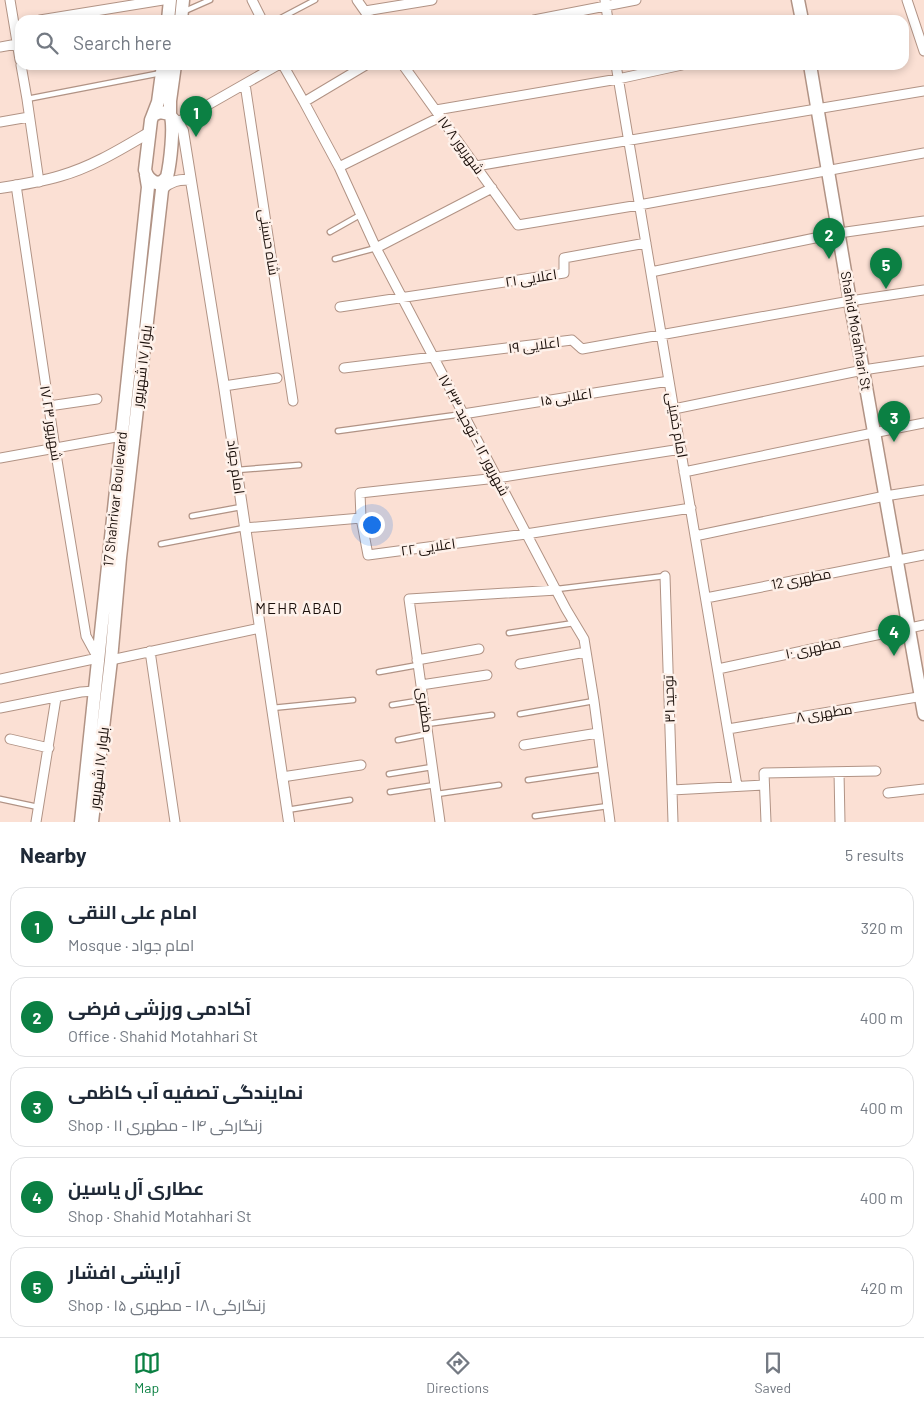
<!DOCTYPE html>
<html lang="en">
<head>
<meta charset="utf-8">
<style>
	:root { --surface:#fff; --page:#f6f6f7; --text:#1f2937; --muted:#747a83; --line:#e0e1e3; --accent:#0b8043 }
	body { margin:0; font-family:Barlow,Cairo,sans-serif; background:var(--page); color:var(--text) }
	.you { position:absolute; left:371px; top:524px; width:18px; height:18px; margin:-12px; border:4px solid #fff; border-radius:50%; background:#1a73e8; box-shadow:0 0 0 8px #1a73e833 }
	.badge { display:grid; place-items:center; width:32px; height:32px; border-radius:50%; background:var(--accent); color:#fff; font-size:16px; font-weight:700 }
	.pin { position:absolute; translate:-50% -41px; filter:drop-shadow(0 1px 2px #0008) }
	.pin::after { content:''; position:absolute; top:26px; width:18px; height:15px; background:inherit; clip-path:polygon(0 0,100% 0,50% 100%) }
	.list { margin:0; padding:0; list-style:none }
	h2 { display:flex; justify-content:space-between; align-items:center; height:65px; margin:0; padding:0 20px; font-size:21px }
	h2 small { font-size:16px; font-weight:400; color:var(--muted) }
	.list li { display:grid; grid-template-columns:32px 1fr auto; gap:15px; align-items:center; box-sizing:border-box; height:80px; margin:0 10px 10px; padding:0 10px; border:1px solid var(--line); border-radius:15px }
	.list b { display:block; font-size:19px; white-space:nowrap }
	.list p { margin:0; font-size:16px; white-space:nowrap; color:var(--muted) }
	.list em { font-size:16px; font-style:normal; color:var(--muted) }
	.icon { flex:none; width:28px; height:28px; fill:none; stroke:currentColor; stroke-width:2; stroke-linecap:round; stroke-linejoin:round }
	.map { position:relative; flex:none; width:924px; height:822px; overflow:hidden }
	.search { position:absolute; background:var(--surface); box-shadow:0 2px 8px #0003; left:15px; right:15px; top:15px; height:55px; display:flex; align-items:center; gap:12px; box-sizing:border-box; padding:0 18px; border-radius:15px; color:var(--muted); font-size:19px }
	.sheet { height:515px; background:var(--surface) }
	nav { display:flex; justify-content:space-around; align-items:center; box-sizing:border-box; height:70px; border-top:1px solid var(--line); background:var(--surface); font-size:14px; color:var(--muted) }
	nav a { display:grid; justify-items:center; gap:2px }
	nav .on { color:var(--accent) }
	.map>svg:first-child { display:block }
</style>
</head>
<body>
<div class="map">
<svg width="924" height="822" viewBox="0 0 924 822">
	<rect width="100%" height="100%" fill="#fbe0d4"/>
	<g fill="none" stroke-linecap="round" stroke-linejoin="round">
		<defs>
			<path id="service" d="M185 11 210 0
				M277 20 315 0
				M27 99 161 73
				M330 232 360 215
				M335 259 376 248
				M338 431 463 414
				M237 470 299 465
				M192 516 241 507
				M161 544 244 528
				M557 589 665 576
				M509 633 574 623
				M379 672 418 665
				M392 705 423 700
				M272 708 353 700
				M520 714 594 701
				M427 724 492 715
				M398 740 428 734
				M389 774 432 767
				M528 780 603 769
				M390 792 435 785
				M437 794 499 785
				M0 799 38 807
				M287 810 350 800
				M535 816 608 806"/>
			<path id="minor" d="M10 0 20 60
				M252 0 262 20
				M357 0 371 20
				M605 0 608 20
				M907 0 924 51
				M365 11 432 0
				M40 20 163 0
				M534 20 636 0
				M0 47 17 44
				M21 65 27 99 39 182
				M283 65 304 102 339 167 376 248 566 609 584 639 594 701 610 822
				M403 65 518 225 639 205 924 153
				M616 65 737 786
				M245 84 293 401
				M304 102 366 65
				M436 110 618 79 682 65
				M0 122 29 117
				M178 122 278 65
				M476 166 924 91
				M339 167 440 117
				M376 248 492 188
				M651 272 839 233 924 221
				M340 307 564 273V258L646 243
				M344 368 572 340 582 349 850 301 924 290
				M224 386 277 378
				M49 406 97 399
				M674 409 863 370 924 361
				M463 414 669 381
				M681 449 497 478 360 493 361 518 368 555 526 534 691 508
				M0 458 122 436
				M684 472 873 433 924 423
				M244 528 361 518
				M695 536 885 496 924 490
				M665 576 673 822
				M706 598 924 555
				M150 651 175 822
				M111 660 260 628
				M417 660 479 649
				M520 664 586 652
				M718 669 924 625
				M0 679 98 658 86 636 55 448 16 185
				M421 685 487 675
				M0 708 81 692 95 691
				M728 729 924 696
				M10 739 49 748
				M524 745 598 733
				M839 772 840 822
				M282 777 361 765
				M672 790 764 785
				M888 793 924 789
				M36 822 56 698
				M440 822 409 599 557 590
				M766 822 764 773 876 771"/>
			<path id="tertiary" d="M171 116 178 122 183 131 224 386 289 822
				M0 188C20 185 40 182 60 176 92 167 121 149 150 132
				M162 189C171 181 179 179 190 180"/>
			<path id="secondary" d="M798 0 802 20
				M168 20 170 0
				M181 20 183 0
				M810 65 850 301 863 370 924 714
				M160 112 170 114C175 125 170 164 167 177L162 182 156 183C150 180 147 177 145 170L151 120 153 115Z
				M170 114V101L175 65
				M153 115 158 102 163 65
				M81 822 148 187 146 175
				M92 822 111 660 120 558 162 190 166 179"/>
		</defs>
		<use href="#service" stroke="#b19385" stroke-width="7"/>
		<use href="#minor" stroke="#b19385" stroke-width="11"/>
		<use href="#tertiary" stroke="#b19385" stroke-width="12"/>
		<use href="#secondary" stroke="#b19385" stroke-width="15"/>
		<use href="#service" stroke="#fff" stroke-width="4.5"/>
		<use href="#minor" stroke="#fff" stroke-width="9"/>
		<use href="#tertiary" stroke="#fff" stroke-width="10"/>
		<use href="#secondary" stroke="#fff" stroke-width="12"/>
	</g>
	<g text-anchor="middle" stroke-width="5" stroke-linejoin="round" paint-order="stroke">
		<g font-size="14" fill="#1a0f0a" stroke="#fef1ea">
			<text transform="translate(461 145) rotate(54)" y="5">۱۷ شهریور ۸</text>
			<text transform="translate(269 242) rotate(81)" y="5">شاه حسینی</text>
			<text transform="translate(531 278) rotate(-9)" y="5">اعلایی ۲۱</text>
			<text transform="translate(856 331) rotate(80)" y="5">Shahid Motahhari St</text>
			<text transform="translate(534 345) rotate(-7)" y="5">اعلایی ۱۹</text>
			<text transform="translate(142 366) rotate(-83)" y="5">بلوار ۱۷ شهریور</text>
			<text transform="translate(566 397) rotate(-9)" y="5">اعلایی ۱۵</text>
			<text transform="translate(51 423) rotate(81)" y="5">۱۷ شهریور ۲۳</text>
			<text transform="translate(677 425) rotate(80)" y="5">امام خمینی</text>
			<text transform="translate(474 435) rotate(62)" y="5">۱۷ شهریور ۱۲ - توحید ۳۳</text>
			<text transform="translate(236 467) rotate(82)" y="5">امام جواد</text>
			<text transform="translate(115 499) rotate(-84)" y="5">17 Shahrivar Boulevard</text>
			<text transform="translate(428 547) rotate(-8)" y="5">اعلایی ۲۲</text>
			<text transform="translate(801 579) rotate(-11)" y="5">مطهری 12</text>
			<text transform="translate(813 648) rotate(-12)" y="5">مطهری ۱۰</text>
			<text transform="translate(669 699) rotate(-92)" y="5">توحید ۳۱</text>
			<text transform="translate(425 710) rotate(82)" y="5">مظفری</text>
			<text transform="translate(824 713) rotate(-9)" y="5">مطهری ۸</text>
			<text transform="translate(99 768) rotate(-83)" y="5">بلوار ۱۷ شهریور</text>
		</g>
		<g font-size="15" letter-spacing="1" fill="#1a0f0a" stroke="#fef1ea">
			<text x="299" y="614">MEHR ABAD</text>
		</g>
	</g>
</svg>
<div class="you"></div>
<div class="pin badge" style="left:196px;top:137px">1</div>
<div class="pin badge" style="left:829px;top:259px">2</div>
<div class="pin badge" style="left:894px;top:442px">3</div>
<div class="pin badge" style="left:894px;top:656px">4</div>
<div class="pin badge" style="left:886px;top:289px">5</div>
<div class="search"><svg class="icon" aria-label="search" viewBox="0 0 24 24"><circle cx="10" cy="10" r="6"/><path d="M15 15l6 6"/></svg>Search here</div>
</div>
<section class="sheet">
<h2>Nearby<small>5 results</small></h2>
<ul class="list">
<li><span class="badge">1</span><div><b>امام علی النقی</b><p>Mosque · امام جواد</p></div><em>320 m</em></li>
<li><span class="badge">2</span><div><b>آکادمی ورزشی فرضی</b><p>Office · Shahid Motahhari St</p></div><em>400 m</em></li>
<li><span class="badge">3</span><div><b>نمایندگی تصفیه آب کاظمی</b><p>Shop · زنگارکی ۱۴ - مطهری ۱۱</p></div><em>400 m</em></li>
<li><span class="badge">4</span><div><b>عطاری آل یاسین</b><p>Shop · Shahid Motahhari St</p></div><em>400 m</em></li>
<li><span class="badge">5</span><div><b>آرایشی افشار</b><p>Shop · زنگارکی ۱۸ - مطهری ۱۵</p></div><em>420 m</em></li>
</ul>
</section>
<nav>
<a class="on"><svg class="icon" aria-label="map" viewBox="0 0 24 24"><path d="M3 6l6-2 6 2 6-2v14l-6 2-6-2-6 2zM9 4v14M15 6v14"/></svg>Map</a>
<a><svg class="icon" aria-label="directions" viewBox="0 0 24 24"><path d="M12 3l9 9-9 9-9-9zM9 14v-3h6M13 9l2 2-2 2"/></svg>Directions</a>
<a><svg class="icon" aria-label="saved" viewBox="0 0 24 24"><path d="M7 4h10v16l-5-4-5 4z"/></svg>Saved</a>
</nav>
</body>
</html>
